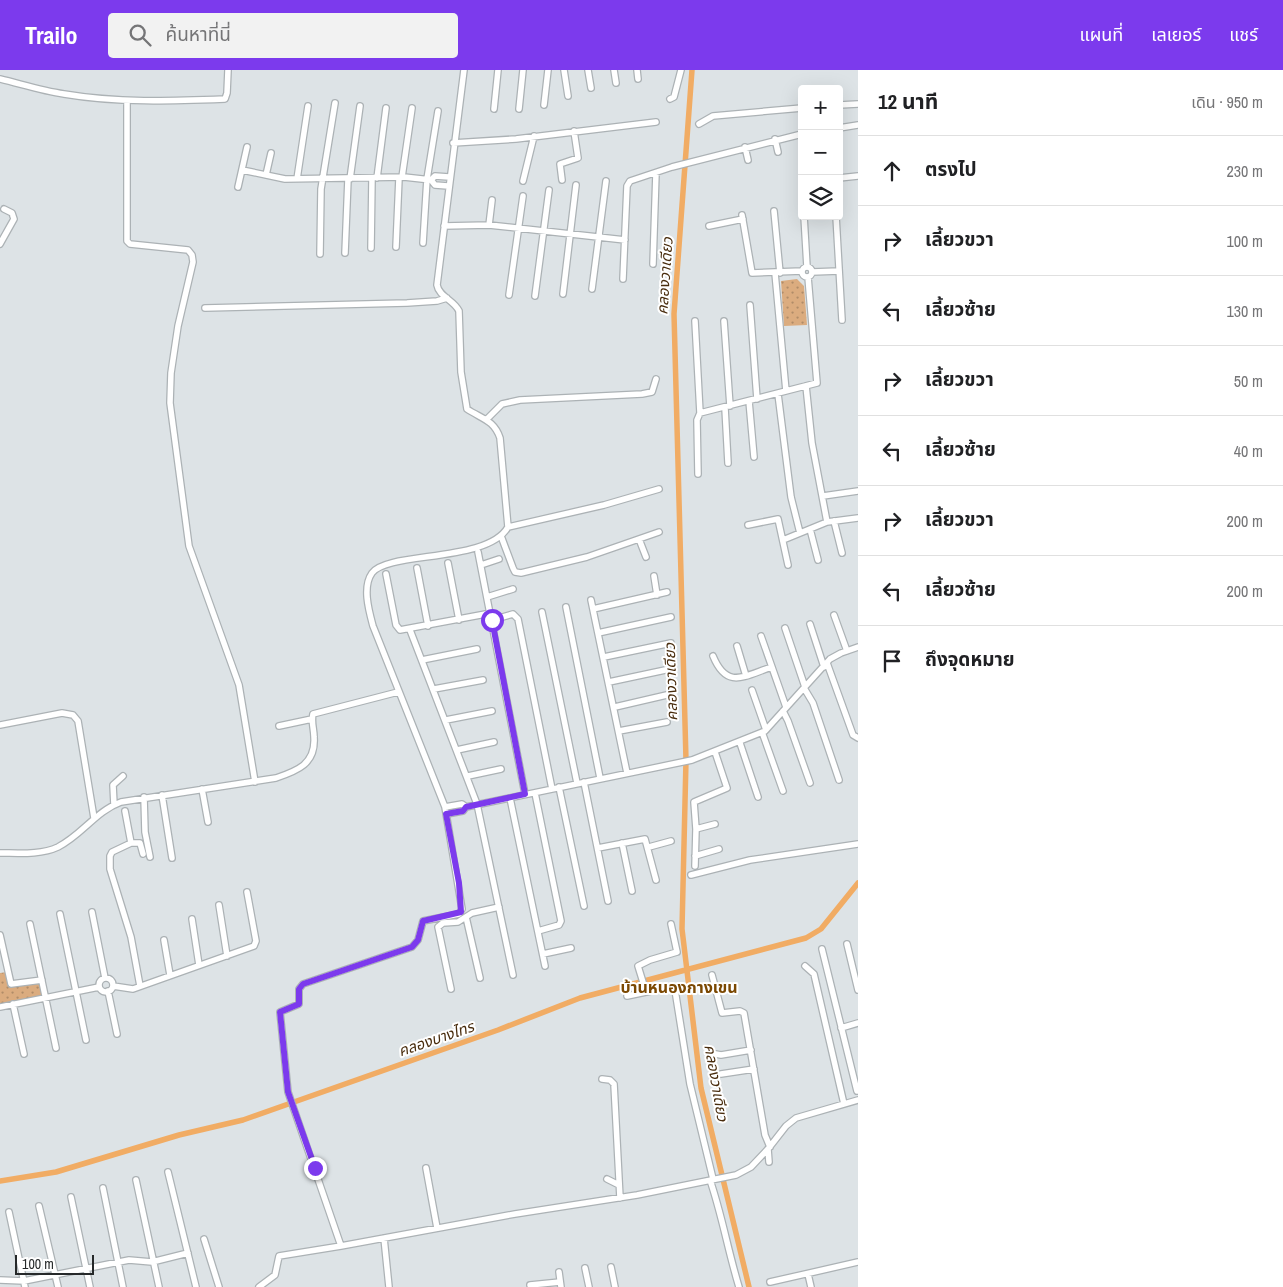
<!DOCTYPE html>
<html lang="th">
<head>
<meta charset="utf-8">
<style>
	:root { --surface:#fff; --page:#f2f2f2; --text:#202124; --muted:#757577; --line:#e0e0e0; --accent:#7c3aed }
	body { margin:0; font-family:"Archivo Narrow","Noto Sans Thai",sans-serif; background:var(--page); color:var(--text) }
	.controls { position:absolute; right:15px; top:15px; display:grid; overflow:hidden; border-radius:5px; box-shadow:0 5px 20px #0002 }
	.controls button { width:45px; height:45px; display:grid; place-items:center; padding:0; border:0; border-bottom:1px solid var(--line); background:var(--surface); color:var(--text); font:25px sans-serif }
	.scale { position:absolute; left:15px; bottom:12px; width:79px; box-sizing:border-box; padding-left:5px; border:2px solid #26292a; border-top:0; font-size:14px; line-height:18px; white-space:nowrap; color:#26292a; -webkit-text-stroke:4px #fff; paint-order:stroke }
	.stop { position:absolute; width:15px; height:15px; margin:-11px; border:4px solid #7c3aed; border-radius:50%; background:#fff }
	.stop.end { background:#7c3aed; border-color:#fff; box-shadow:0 1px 5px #0008 }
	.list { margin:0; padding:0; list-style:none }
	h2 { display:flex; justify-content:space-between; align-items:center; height:65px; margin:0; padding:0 20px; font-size:21px }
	h2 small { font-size:16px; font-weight:400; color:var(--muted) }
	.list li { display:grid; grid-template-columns:32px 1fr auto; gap:15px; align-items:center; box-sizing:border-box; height:70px; padding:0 20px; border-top:1px solid var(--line) }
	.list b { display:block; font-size:19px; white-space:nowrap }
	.list em { font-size:16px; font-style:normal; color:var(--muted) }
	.icon { flex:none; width:28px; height:28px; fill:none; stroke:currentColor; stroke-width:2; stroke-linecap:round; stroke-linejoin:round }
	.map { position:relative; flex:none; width:858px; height:1217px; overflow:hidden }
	header { display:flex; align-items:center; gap:30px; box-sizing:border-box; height:70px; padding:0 25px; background:var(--accent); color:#fff }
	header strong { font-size:24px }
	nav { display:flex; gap:28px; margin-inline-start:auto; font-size:18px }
	.search { width:350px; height:45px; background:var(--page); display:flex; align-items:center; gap:12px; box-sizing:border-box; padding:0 18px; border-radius:5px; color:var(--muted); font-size:19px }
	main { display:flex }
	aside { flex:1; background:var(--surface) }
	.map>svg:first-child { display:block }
</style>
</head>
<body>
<header>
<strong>Trailo</strong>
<div class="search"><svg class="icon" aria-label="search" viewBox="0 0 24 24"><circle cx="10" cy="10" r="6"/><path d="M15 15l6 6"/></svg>ค้นหาที่นี่</div>
<nav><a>แผนที่</a><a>เลเยอร์</a><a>แชร์</a></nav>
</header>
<main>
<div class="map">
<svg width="858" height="1217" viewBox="0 0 858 1217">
	<defs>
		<pattern id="green-dots" width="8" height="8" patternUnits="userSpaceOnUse" patternTransform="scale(1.25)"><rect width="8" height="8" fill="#dbac7f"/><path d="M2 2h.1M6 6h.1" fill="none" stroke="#b18c68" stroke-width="1.8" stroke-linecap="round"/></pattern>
	</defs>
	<rect width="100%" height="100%" fill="#dde3e6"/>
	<path fill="url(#green-dots)" d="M797 209 804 216 807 255 784 256 781 211Z
		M8 902 11 914 42 907 45 928 0 937V903Z"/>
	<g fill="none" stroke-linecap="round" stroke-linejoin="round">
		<path stroke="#f1ac64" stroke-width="5.5" d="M692 0 674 244 686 690 682 859 701 1018 749 1217
			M0 1111 56 1102 179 1065 243 1050 498 960 580 928 806 868 821 859 858 813"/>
		<defs>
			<path id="minor" d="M464 0 437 215C439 227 454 230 459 241L461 302 467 339C482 349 494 350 500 368L508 457C488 493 388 481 372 503 362 517 369 541 373 556L445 737 462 839 459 844 423 851 418 870 412 877 303 914 299 919V934L280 942 288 1022 341 1176 515 1144 637 1125 736 1105 751 1097 768 1079 786 1056 796 1048 858 1030
				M564 0 568 26
				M588 0 591 18
				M614 0 616 13
				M637 0 638 9
				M0 9C21 14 42 21 64 24 117 33 171 31 225 29L227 23 228 0
				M670 29 674 27 681 0
				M127 31V171L130 174 188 180 192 185 193 192 178 256 171 303 170 333 189 476 239 615 255 712
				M544 35 548 0
				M839 35 858 34
				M494 39 498 0
				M519 39 523 0
				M699 54 713 46 802 38
				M839 58 858 55
				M775 69 778 82
				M453 73 516 69 656 52
				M745 77 748 90
				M242 100 285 109 404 107 431 110 435 106 449 107
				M266 105 271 83
				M402 107 412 38
				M377 108 386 38
				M839 108 858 106
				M297 109 308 36
				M350 109 360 36
				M431 110 435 115 448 116
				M562 110 560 94 578 88 574 61
				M523 111 534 66
				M238 117 247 77
				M774 141 780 203
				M742 145 752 203 802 201
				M804 146 807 197
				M836 146 842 250
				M489 155 492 130
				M444 156 489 155 625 170
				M709 156 743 149
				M423 173 427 109 438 41
				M0 174 14 149 12 143 4 139
				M396 177 399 108
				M371 178 372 108
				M345 183 348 109
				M320 184 321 119 335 33
				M653 194 656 103
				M802 202a5 5 0 1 1 10 0a5 5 0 1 1-10 0Z
				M812 202 839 201
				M775 203 786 321
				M623 209 627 116 630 111 672 97 802 64
				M592 219 606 111
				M563 224 576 115
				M509 225 523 126
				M535 226 549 120
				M750 235 757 329
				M205 238 407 233 437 231 447 228
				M695 251 700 343 697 350 698 404
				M724 251 730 336
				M806 316 812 373 827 452
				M778 324 791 427 800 463
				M749 331 754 387
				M725 338 728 393
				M700 343 817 313 808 207
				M487 349 502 334 520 330 642 324 652 322 656 309
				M823 426 858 421
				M834 451 842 483
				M748 455 778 449 788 495
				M508 457 604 435 659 419
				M810 459 818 490
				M501 466 513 498 515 502 521 503 587 487 659 462
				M639 469 646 487
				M783 470 827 452 858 448
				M478 482 525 724
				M448 493 459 550
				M481 495 499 489
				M417 498 428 556
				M386 504 396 555 400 560 491 543
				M654 506 657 525
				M487 527 513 519
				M591 530 627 703
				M566 537 600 708
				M593 539 667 522
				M542 542 577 713
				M834 545 847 581
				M492 550 513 544 518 549 552 719
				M810 554 824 597
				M785 558 805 617
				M410 560 477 734 513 905
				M598 563 671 547
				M761 566 786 637
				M737 576 746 606
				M713 586C727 620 744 606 772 597
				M604 587 671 573
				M422 590 477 579
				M827 593 853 665 858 668
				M609 612 670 599
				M804 618 813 633 839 710
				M434 619 483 610
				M752 620 766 660
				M615 637 671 624
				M783 641 788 651 810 713
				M446 650 492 641
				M0 655 62 643 73 645 78 651 94 748
				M279 656 312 649
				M619 661 667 652
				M762 662 783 721
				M740 673 758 727
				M457 680 494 672
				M468 706 501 699
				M584 712 608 831
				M559 717 584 836
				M202 719 208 752
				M535 723 561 851 559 855 538 861
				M162 725 172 788
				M144 727 145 762 150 787
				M510 728 545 896
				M114 735 113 715 123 706
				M445 737 462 734 466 737 692 690 765 661 830 589 841 583 858 577
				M125 741 131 773 112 782 110 786V799L131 867 140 916
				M447 744 463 741 466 737
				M696 759 715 754
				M131 773H140L143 784
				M622 773 632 821
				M649 777 671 771
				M598 778 645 769 656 810
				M0 783C18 783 41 785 58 777 82 765 96 741 121 732L276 708C297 701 316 694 314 667 314 659 311 652 313 644L398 622
				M695 786 719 779
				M695 796 696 759 694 732 727 718 715 682
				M691 805 750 790 858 774
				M219 835 227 886
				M92 842 105 908
				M60 844 86 970
				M466 847 480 908
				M192 849 199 895
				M30 854 56 978
				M0 865 11 914 42 910
				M164 870 170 905
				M847 874 858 920
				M822 879 857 1021
				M543 884 571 878
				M805 896 814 904 844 1034
				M712 905 722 943 740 941 744 943 765 1065 770 1077
				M99 915a7 7 0 1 1 14 0a7 7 0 1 1-14 0Z
				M113 916 133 919 254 876 256 871 247 822
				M451 919 438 857 443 853 458 852 472 843 499 837
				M108 921 117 964
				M646 922 638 896 650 890 677 882 671 854
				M627 926 670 917 675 920 690 1014 713 1109
				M13 934 24 984
				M0 937 99 917
				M841 958 858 953
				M710 983 721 985 751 980
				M721 1004 754 999
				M602 1009 610 1010 614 1014 620 1128
				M768 1079 769 1092
				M426 1098 437 1158
				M168 1102 196 1217
				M607 1109 619 1115
				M136 1110 159 1217
				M710 1110C722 1145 728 1181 739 1217
				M103 1118 123 1217
				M71 1127 90 1217
				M39 1136 58 1217
				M9 1142 25 1217
				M384 1168 389 1217
				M204 1169 219 1217
				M611 1197 615 1217
				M585 1198 589 1217
				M559 1202 561 1217
				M808 1204 811 1217
				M0 1210 24 1211 129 1190 152 1192 188 1183
				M770 1212 858 1192
				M530 1215 560 1212
				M259 1217 275 1205 279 1186 341 1176"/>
		</defs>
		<use href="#minor" stroke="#acb2b5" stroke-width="8"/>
		<use href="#minor" stroke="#fff" stroke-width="5.5"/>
	</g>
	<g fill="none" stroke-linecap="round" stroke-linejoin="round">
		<path stroke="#7c3aed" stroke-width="6" d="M315 1098 288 1022 280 942 299 934V919L303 914 412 877 418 870 423 851 461 842 459 813 446 744 463 741 466 737 525 724 492 550"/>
	</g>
	<g text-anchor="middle" stroke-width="4" stroke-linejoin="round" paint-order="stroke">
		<g font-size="15" font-style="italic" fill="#482c0d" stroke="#fff">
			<text transform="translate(665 206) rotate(-86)" y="5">คลองวาเดียว</text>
			<text transform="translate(671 612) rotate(-92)" y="5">คลองวาเดียว</text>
			<text transform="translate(436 969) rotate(-19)" y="5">คลองบางไทร</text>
			<text transform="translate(716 1013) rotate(80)" y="5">คลองวาเดียว</text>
		</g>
		<g font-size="16" font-weight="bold" fill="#7b4802" stroke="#fff">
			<text x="679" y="923">บ้านหนองกางเขน</text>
		</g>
	</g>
</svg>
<div class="controls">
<button>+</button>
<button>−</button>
<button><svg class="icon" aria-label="layers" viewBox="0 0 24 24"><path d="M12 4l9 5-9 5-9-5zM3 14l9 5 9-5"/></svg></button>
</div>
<div class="scale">100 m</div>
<div class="stop" style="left:492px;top:550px"></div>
<div class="stop end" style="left:315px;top:1098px"></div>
</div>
<aside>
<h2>12 นาที<small>เดิน · 950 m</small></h2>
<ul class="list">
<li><svg class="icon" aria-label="ahead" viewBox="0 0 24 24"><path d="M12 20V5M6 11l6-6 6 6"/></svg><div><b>ตรงไป</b></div><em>230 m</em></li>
<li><svg class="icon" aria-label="right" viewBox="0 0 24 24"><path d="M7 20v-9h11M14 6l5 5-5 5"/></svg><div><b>เลี้ยวขวา</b></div><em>100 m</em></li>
<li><svg class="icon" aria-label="left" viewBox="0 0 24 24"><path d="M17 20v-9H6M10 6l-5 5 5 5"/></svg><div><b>เลี้ยวซ้าย</b></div><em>130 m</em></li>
<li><svg class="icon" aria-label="right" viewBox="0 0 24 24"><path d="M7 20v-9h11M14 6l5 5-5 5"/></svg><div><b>เลี้ยวขวา</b></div><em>50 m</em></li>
<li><svg class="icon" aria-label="left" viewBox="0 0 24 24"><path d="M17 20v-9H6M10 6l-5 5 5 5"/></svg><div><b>เลี้ยวซ้าย</b></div><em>40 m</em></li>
<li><svg class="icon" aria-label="right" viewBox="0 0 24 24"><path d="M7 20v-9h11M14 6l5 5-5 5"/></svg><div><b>เลี้ยวขวา</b></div><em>200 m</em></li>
<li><svg class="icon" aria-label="left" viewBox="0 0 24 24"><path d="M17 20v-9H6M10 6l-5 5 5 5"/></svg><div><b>เลี้ยวซ้าย</b></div><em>200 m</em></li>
<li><svg class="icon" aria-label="arrive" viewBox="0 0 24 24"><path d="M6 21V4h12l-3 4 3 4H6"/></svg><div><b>ถึงจุดหมาย</b></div></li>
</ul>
</aside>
</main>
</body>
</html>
